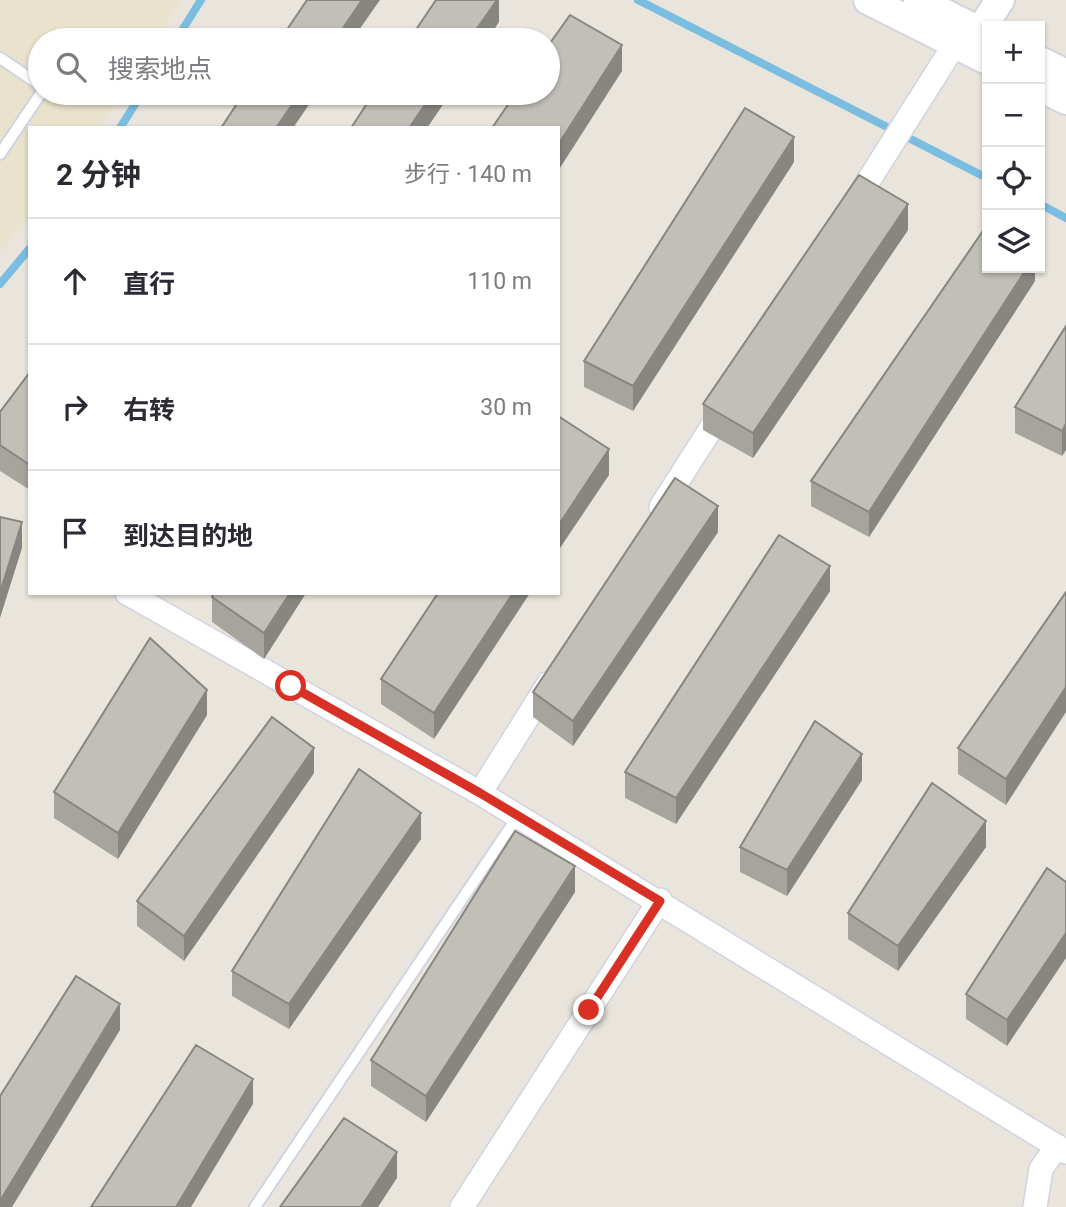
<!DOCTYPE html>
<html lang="zh">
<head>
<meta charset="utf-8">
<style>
	:root { --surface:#fff; --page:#f2f2f3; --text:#2b2b33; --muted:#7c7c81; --line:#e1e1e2 }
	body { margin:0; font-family:Roboto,"Noto Sans SC",sans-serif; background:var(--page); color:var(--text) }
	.controls { position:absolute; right:21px; top:21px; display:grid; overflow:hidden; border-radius:0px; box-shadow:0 2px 5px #0004 }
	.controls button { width:63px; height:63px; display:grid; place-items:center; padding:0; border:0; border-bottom:2px solid var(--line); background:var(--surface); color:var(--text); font:35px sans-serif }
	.stop { position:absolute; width:21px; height:21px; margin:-16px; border:5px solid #d93025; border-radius:50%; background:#fff }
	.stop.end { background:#d93025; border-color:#fff; box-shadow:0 2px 7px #0008 }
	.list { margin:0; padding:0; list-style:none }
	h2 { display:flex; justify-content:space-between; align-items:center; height:91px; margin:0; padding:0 28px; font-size:30px }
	h2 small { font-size:23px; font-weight:400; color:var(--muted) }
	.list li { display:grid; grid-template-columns:46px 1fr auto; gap:21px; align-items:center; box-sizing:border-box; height:126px; padding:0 28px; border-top:2px solid var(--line) }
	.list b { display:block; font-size:26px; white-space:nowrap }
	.list em { font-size:23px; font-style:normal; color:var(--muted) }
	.icon { flex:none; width:38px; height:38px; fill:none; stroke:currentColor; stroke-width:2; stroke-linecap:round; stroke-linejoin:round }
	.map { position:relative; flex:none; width:1066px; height:1207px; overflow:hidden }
	.search { position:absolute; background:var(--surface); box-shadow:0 2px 5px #0004; left:28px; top:28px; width:532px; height:77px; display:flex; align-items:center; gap:18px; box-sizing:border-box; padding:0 24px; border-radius:38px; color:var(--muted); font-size:26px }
	.panel { position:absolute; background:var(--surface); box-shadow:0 2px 5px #0004; left:28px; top:126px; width:532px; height:469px; border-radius:0px }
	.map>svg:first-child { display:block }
</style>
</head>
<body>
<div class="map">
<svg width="1066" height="1207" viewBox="0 0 1066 1207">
	<rect width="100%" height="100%" fill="#e9e5dc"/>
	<path fill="#e9e2cd" d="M0 0H181L156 40H40V93H122L99 128H30V216L0 253Z"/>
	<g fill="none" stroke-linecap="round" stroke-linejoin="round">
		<path stroke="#7bbde0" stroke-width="8" d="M638 0 987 178
			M176 40 201 0
			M120 128 142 93
			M1040 204 1066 218
			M0 284 30 248"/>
		<defs>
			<path id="service" d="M0 58 40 85
				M0 154 41 93
				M255 1207 518 816"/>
			<path id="minor" d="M853 205 955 44
				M661 507 724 408
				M127 593 480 793 1066 1152
				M480 793 549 683
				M462 1207 660 900
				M1035 1207 1041 1169 1057 1146"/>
			<path id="tertiary" d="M868 0 987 60
				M918 0 987 35
				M964 39 980 31 1000 0
				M1040 61 1066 74
				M1040 87 1066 100"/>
		</defs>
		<use href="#service" stroke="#d2d3e0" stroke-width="14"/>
		<use href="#minor" stroke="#d2d3e0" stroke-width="26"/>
		<use href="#tertiary" stroke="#d2d3e0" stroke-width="32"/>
		<use href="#service" stroke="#fff" stroke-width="10"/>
		<use href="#minor" stroke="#fff" stroke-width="23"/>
		<use href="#tertiary" stroke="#fff" stroke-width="28"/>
	</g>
	<path fill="#a7a49e" d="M794 162 633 411 584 387V361Z
		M908 230 753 458 703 430V404Z
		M1035 268V281L869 537 811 506V481Z
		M1066 326 1062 456 1015 433V407Z
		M30 372V490L0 471V412Z
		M718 532 573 746 533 717V692Z
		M830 591 676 824 625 798V772Z
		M1066 592 1006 805 958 774V748Z
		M306 593 264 659 212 622V597Z
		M438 593 434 739 381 704V679Z
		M207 715 118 859 54 818V792Z
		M314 773 184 961 137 926V901Z
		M862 780 787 896 740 872V847Z
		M421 839 289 1029 232 996V971Z
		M986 847 898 971 848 939V913Z
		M1047 868 1007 1046 966 1019V994Z
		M575 892 426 1122 371 1086V1060Z"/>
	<path fill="#888681" d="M362 0H380L352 40H335Z
		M497 0H499V22L487 40H469Z
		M622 45V71L558 171V145Z
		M300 93H317L293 128H276Z
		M433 93H451L427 128H409Z
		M794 137V162L633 411V386Z
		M908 204V230L753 458V433Z
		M1027 268H1035V281L869 537V512Z
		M1066 424V450L1062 456V431Z
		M609 449V475L558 551V526Z
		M718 506V532L573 746V721Z
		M22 522V548L0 618V593Z
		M830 566V591L676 824V798Z
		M290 593H306L264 659V633Z
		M513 593H530L434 739V713Z
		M1066 687V712L1006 805V779Z
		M207 690V715L118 859V833Z
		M314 748V773L184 961V936Z
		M862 754V780L787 896V870Z
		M421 813V839L289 1029V1004Z
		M986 821V847L898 971V946Z
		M575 866V892L426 1122V1096Z
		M1066 933V958L1007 1046V1020Z
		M120 1004V1030L12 1207H0V1201Z
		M253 1079V1104L191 1207H176Z
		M397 1152V1178L378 1207H361Z"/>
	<path fill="#c2bfb8" stroke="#888681" stroke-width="2" d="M307 0H362L335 40H280Z
		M436 0H497L469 40H409Z
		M570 15 622 45 558 145V128H492L516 93H548V46Z
		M244 93H300L276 128H221Z
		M374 93H433L409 128H351Z
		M745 108 794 137 633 386 584 361Z
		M859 175 908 204 753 433 703 404Z
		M987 225V268H1027L869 512 811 481Z
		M1066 326V424L1062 431 1015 407Z
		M30 372V465L0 445V412Z
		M558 416 609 449 558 526Z
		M675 478 718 506 573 721 533 692Z
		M0 517 22 522 0 593Z
		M779 535 830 566 676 798 625 772Z
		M1066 592V687L1006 779 958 748Z
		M214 593H290L264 633 212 597Z
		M438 593H513L434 713 381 679Z
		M150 638 207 690 118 833 54 792Z
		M272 717 314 748 184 936 137 901Z
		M815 721 862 754 787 870 740 847Z
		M359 769 421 813 289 1004 232 971Z
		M932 783 986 821 898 946 848 913Z
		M515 831 575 866 426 1096 371 1060Z
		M1047 868 1066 882V933L1007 1020 966 994Z
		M76 976 120 1004 0 1201V1096Z
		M196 1045 253 1079 176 1207H91Z
		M344 1118 397 1152 361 1207H280Z"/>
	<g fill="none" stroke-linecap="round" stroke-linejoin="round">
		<path stroke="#d93025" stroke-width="9" d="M291 686 480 793 660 901 589 1010"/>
	</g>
</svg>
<div class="controls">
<button>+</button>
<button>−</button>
<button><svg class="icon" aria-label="locate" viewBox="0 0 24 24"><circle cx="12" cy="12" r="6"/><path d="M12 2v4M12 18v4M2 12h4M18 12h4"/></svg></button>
<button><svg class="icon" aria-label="layers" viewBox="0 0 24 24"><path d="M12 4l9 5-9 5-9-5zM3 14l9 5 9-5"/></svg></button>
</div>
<div class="stop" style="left:291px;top:686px"></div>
<div class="stop end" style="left:589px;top:1010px"></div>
<div class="search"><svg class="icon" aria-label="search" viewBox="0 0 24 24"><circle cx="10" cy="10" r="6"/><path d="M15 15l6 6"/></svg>搜索地点</div>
<section class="panel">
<h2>2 分钟<small>步行 · 140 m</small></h2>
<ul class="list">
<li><svg class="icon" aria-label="ahead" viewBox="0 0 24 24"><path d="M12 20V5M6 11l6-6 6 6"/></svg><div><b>直行</b></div><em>110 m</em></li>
<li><svg class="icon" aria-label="right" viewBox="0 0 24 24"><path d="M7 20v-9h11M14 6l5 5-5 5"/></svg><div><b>右转</b></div><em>30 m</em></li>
<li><svg class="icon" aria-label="arrive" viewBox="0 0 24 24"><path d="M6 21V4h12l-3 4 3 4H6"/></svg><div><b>到达目的地</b></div></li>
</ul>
</section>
</div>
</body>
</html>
